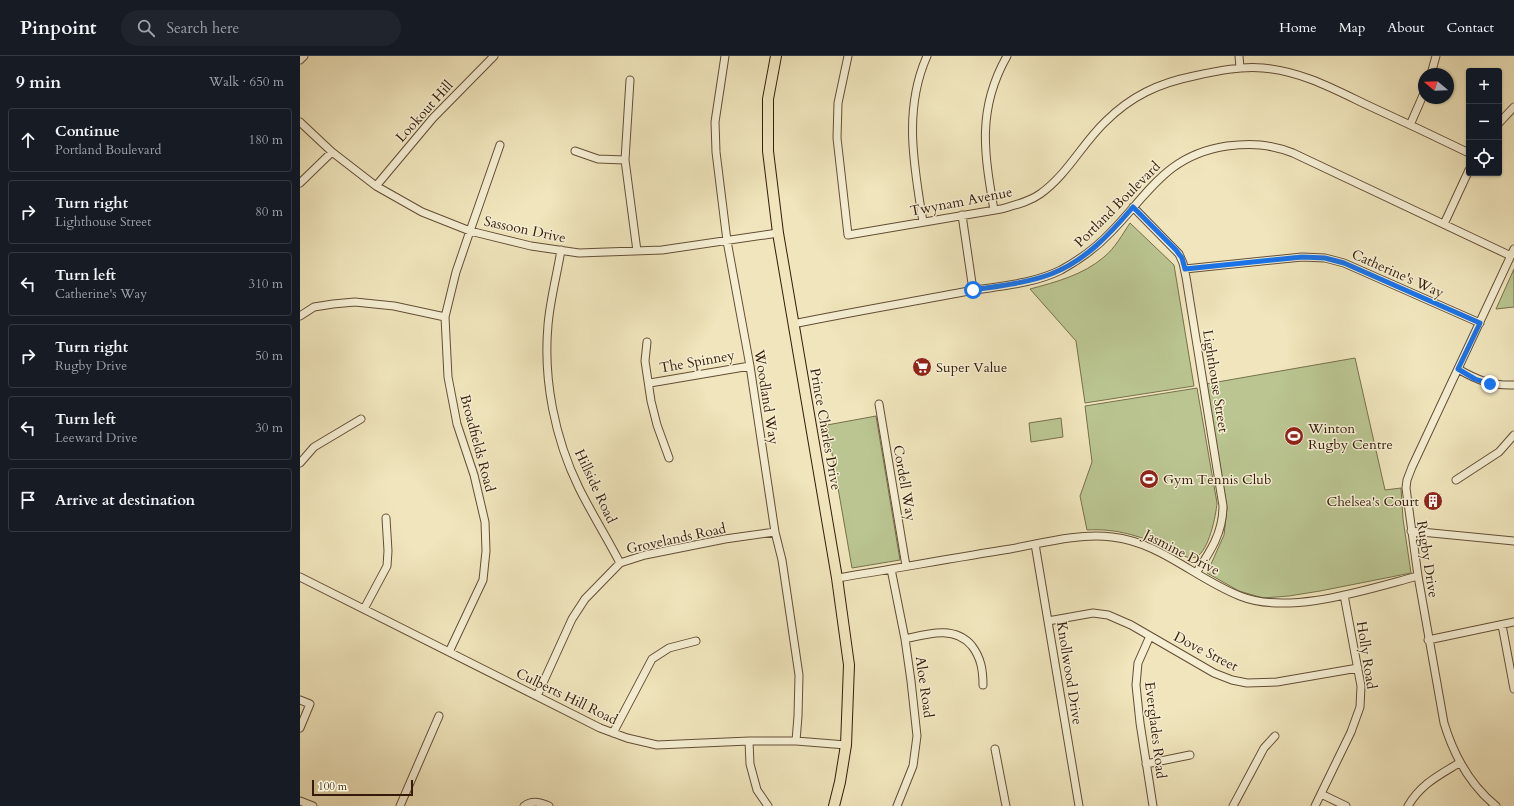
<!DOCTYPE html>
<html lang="en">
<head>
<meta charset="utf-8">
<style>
	:root { --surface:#171b24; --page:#20242c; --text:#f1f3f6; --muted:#9ea1a6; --line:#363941 }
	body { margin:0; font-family:Cardo,serif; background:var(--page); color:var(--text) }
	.controls { position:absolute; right:12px; top:12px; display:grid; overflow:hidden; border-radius:4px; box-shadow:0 1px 3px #0004 }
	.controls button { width:36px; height:36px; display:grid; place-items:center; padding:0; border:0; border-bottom:1px solid var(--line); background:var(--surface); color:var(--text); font:20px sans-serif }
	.compass { position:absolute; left:1118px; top:12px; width:36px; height:36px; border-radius:50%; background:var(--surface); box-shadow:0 1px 3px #0004; rotate:289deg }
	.scale { position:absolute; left:12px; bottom:10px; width:101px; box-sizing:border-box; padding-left:4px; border:2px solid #341b08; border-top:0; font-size:11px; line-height:14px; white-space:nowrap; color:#341b08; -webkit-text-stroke:3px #f5eed3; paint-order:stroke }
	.stop { position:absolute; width:12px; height:12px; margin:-9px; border:3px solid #1a73e8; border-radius:50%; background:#fff }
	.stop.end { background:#1a73e8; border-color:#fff; box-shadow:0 1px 4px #0008 }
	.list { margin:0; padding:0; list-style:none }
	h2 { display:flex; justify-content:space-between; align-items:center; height:52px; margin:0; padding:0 16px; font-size:17px }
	h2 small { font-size:13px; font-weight:400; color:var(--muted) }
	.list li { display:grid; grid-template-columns:26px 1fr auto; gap:12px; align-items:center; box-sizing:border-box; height:64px; margin:0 8px 8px; padding:0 8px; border:1px solid var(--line); border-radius:4px }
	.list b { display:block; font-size:15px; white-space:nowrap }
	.list p { margin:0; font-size:13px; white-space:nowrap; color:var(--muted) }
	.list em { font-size:13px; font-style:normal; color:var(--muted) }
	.icon { flex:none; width:22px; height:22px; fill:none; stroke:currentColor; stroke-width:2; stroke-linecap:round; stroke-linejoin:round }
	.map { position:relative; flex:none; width:1214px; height:750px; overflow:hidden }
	header { display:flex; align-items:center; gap:24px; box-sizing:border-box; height:56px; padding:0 20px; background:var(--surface); border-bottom:1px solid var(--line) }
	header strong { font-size:19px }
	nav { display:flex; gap:22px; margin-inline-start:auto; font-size:14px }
	.search { width:280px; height:36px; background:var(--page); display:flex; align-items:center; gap:10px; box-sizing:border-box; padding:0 14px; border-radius:22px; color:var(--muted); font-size:15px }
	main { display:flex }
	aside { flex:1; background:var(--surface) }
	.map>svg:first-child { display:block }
</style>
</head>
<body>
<header>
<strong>Pinpoint</strong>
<div class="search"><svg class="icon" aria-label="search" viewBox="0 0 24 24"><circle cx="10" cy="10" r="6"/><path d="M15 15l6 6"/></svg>Search here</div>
<nav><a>Home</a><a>Map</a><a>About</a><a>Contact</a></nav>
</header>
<main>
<aside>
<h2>9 min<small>Walk · 650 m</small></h2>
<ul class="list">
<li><svg class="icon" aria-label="ahead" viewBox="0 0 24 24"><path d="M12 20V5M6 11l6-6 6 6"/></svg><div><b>Continue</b><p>Portland Boulevard</p></div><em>180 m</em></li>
<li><svg class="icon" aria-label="right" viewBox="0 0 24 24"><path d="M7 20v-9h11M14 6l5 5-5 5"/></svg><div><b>Turn right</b><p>Lighthouse Street</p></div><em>80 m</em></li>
<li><svg class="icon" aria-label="left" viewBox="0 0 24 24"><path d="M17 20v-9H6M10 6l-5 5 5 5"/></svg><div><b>Turn left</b><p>Catherine's Way</p></div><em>310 m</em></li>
<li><svg class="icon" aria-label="right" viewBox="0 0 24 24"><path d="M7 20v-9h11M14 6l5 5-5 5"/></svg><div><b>Turn right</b><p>Rugby Drive</p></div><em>50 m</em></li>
<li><svg class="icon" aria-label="left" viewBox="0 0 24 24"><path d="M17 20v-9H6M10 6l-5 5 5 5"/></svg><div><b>Turn left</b><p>Leeward Drive</p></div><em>30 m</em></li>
<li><svg class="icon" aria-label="arrive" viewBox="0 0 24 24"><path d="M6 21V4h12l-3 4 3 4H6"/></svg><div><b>Arrive at destination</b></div></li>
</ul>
</aside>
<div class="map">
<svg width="1214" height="750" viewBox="0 0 1214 750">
	<rect width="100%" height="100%" fill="#f0e5bc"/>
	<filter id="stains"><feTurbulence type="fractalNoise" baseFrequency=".005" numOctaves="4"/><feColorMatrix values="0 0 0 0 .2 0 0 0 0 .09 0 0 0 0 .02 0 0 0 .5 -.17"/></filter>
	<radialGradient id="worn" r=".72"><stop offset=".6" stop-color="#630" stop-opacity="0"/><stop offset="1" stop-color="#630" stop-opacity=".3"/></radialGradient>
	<path fill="#bac591" stroke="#77704c" d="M830 167 874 209 894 330 785 347 776 285 730 233C756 226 783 219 804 201 815 192 822 179 830 167Z
		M1214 213V251L1196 253Z
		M1055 302 1085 434 1101 432 1103 463 1111 517 1020 535 989 540 963 542 939 535 907 517 924 479 927 452 906 328Z
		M897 332 917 447C916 459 909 495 896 501 888 504 878 497 870 494 844 481 817 472 787 474L780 440 792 406 785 350Z
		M576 360 600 504 552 512 527 369Z
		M761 362 763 381 731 386 729 367Z"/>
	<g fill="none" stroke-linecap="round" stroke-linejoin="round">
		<defs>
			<path id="minor" d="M425 0 415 66 416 96 427 185 450 310 475 476 482 504 499 619 498 660 496 685
				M548 0 538 47 537 82 548 179 701 153C715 149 729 146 740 138 767 119 782 88 805 66 831 40 859 27 894 20 917 15 940 10 963 12 1000 15 1032 32 1065 48 1100 64 1134 80 1169 97
				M939 0 940 12
				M0 4 4 0
				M1131 18 1136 0
				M330 24 325 104 337 195
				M0 66 32 96 76 130 122 156 170 175 231 190 279 197 362 194 478 177
				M1199 67 1214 51
				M1110 69 1124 37
				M275 95 298 103 325 104
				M0 127 32 96
				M76 130 133 62 194 0
				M833 151 879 198 883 207 886 221 923 450C923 477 910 496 896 517
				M694 154C684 96 677 53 707 0
				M662 159 673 234
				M623 166C614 110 603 54 627 0
				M1144 168 1169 114
				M261 194C257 219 250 244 248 269 243 324 255 383 279 432 292 458 307 482 320 507
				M885 213 1002 201 1025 202 1044 207 1180 267
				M0 260 14 251 33 248 55 246 94 250 145 261
				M493 268C552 256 611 246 669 235 700 230 733 228 761 214 779 204 797 191 811 176 850 136 867 99 927 90 952 87 969 88 993 97L1211 200
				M347 286 345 305 351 345 357 369 369 402
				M1158 313C1177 324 1192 330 1214 329
				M350 327 450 310
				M579 348 606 510
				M0 407 14 391 61 363
				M1156 424 1199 396 1214 379
				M86 462 88 495 87 510 64 553 87 510 88 495
				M1111 475 1214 485
				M735 488 779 750
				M591 513 605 583 611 625 617 680 613 710 597 750
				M0 521 300 672 327 682 357 689 449 685H496L546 689
				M537 522C594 513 652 502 710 493 743 487 778 477 812 481 860 486 896 523 940 540 989 560 1068 533 1118 520
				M748 565 793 557 808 559 831 569 914 617 932 624 947 627 977 626 1058 612
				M1202 569 1214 633
				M850 580 838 607 836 629 840 667 853 750
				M605 583C627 578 655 569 672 590 681 602 683 614 683 629
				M1128 584 1214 566
				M149 596 183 524 186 495 185 466 174 419 157 368 148 321 145 261 156 216 170 175 200 89
				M237 640 272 563 285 543 320 507 345 499 425 483 475 476
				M0 644 10 648 0 672
				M313 677 352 603 369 592 396 585
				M449 685 450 708 457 734 468 750
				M695 693 706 750
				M846 708 890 699
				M1021 738 1046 750
				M0 745 13 750
				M100 750 139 660
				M224 750C232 744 240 746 249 750
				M933 750 964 692 975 680
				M1015 750 1051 676 1060 651 1061 630 1044 539
				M1108 750C1121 728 1138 720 1159 707
				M1196 750C1169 728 1154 700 1144 667L1118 520 1106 432 1107 424 1112 411 1214 193"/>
			<path id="highway" d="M476 0 468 43V95L478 177 537 522 549 609 546 689 540 726 534 750"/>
		</defs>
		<use href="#minor" stroke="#634e35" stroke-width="9"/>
		<use href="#highway" stroke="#341b08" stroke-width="12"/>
		<use href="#minor" stroke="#f5eed3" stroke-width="7"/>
		<use href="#highway" stroke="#f0e5bc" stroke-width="10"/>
	</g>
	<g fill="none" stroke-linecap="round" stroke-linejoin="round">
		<path stroke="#1a73e8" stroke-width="5" d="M673 234C699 230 727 227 751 218 785 205 810 178 833 151L876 194 882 202 885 213 1002 201 1025 202 1044 207 1180 267 1158 313 1175 323 1190 328"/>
	</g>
	<defs>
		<symbol id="supermarket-disc" viewBox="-11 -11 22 22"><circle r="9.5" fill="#8f2418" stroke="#f5eed3"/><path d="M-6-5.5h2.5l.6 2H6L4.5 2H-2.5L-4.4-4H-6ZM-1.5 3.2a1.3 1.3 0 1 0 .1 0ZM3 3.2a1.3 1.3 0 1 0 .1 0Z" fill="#fff"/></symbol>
		<symbol id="stadium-disc" viewBox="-11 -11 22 22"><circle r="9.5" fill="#8f2418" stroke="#f5eed3"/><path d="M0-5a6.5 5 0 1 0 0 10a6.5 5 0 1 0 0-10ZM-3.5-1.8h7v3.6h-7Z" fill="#fff"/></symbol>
		<symbol id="building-disc" viewBox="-11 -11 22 22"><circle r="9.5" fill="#8f2418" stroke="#f5eed3"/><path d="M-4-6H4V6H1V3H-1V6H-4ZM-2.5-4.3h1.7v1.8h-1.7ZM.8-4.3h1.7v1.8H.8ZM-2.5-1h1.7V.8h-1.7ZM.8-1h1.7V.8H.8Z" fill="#fff"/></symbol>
	</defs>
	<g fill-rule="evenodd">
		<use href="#supermarket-disc" x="611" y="300" width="22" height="22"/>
		<use href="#stadium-disc" x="983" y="369" width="22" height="22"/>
		<use href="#stadium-disc" x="838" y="412" width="22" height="22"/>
		<use href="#building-disc" x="1122" y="434" width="22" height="22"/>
	</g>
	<g text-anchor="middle" stroke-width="3" stroke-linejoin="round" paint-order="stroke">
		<g font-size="14" fill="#341b08" stroke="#f5eed3">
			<text transform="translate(124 55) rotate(-48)" y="5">Lookout Hill</text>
			<text transform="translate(661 145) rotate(-11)" y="5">Twynam Avenue</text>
			<text transform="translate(817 148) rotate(-45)" y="5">Portland Boulevard</text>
			<text transform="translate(225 173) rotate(12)" y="5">Sassoon Drive</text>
			<text transform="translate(1098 217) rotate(24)" y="5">Catherine's Way</text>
			<text transform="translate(397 305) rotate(-10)" y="5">The Spinney</text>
			<text transform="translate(916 325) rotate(81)" y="5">Lighthouse Street</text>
			<text transform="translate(467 341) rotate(81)" y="5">Woodland Way</text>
			<text transform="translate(526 373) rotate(80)" y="5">Prince Charles Drive</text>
			<text transform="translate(178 387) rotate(75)" y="5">Broadfields Road</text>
			<text transform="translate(605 427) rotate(80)" y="5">Cordell Way</text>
			<text transform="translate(296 430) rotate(65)" y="5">Hillside Road</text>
			<text transform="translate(376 482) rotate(-12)" y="5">Grovelands Road</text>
			<text transform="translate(882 496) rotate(27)" y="5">Jasmine Drive</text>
			<text transform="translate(1128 503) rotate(81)" y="5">Rugby Drive</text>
			<text transform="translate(906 595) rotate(27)" y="5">Dove Street</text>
			<text transform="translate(1067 599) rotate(81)" y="5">Holly Road</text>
			<text transform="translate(770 617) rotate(81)" y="5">Knollwood Drive</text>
			<text transform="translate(625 631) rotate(82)" y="5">Aloe Road</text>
			<text transform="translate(267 640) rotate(26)" y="5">Culberts Hill Road</text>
			<text transform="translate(856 674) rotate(83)" y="5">Everglades Road</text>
		</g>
		<g font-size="14" fill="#341b08" stroke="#f5eed3" text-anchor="start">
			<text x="636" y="316">Super Value</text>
			<text x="1008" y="377">Winton<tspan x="1008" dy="16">Rugby Centre</tspan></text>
			<text x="863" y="428">Gym Tennis Club</text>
			<text x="1119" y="450" text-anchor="end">Chelsea's Court</text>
		</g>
	</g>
	<rect width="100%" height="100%" filter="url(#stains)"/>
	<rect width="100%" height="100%" fill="url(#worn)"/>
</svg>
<div class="controls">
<button>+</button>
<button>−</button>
<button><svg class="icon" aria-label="locate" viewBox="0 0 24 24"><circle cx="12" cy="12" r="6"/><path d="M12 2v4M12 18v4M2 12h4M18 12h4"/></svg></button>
</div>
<svg class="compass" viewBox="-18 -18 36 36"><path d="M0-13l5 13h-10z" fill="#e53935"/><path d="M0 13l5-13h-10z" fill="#9ea1a6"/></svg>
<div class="scale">100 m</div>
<div class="stop" style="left:673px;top:234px"></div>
<div class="stop end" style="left:1190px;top:328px"></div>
</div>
</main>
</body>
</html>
